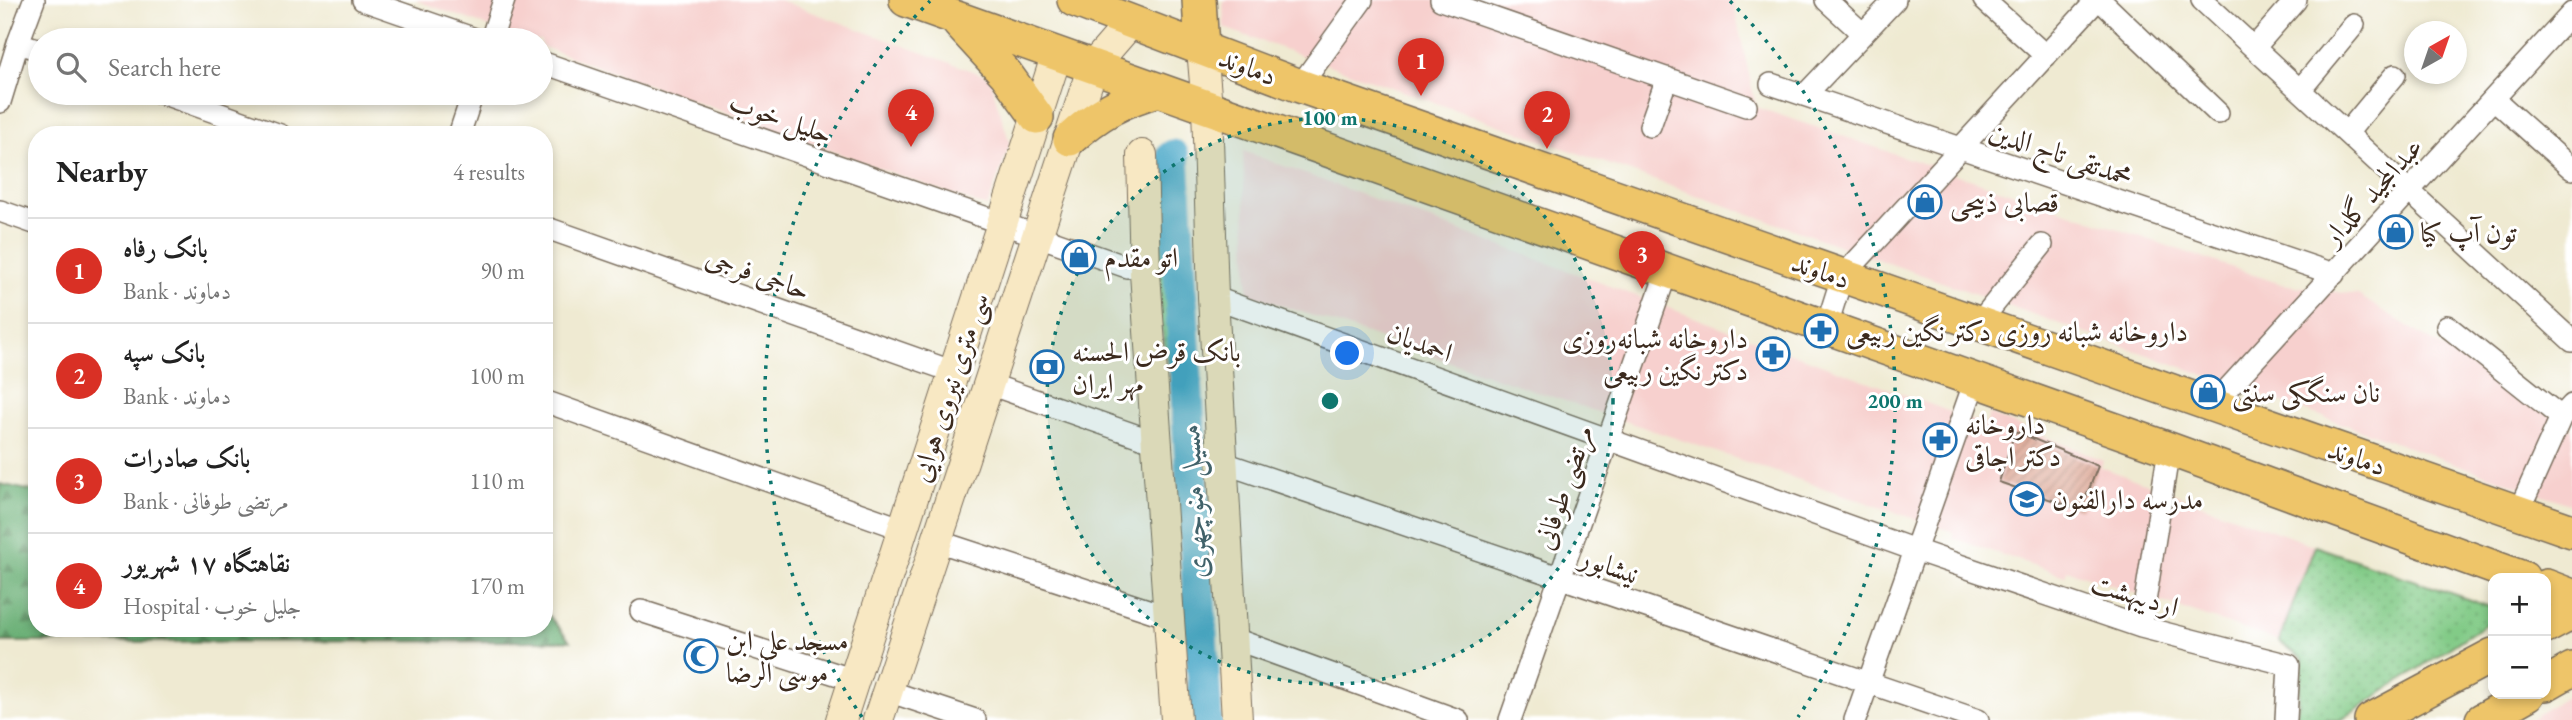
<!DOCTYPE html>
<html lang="en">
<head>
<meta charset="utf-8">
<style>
	:root { --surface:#fff; --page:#f2f2f2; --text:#222; --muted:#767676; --line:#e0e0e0; --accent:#d93025 }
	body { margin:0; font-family:"EB Garamond",Amiri,serif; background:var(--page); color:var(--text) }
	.controls { position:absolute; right:21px; bottom:21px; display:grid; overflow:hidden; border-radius:14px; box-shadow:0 4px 10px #0003 }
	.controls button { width:63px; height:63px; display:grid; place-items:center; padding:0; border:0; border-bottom:2px solid var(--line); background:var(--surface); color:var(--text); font:35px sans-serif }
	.compass { position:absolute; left:2404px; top:21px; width:63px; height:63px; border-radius:50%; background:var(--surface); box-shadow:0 4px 10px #0003; rotate:40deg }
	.you { position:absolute; left:1348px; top:354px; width:24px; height:24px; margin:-18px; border:5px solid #fff; border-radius:50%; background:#1a73e8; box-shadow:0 0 0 10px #1a73e833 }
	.badge { display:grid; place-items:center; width:46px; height:46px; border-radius:50%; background:var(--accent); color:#fff; font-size:23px; font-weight:700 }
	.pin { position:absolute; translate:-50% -58px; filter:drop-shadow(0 2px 4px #0008) }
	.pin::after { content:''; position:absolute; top:37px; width:24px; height:21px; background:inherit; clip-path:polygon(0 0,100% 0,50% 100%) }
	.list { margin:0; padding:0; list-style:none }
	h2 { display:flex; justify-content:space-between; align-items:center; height:91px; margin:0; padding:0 28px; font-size:30px }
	h2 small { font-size:23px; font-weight:400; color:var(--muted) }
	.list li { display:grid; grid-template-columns:46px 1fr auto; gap:21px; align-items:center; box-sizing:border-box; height:105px; padding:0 28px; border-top:2px solid var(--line) }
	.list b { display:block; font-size:26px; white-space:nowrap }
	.list p { margin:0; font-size:23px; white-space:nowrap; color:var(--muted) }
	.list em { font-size:23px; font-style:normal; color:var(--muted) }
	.icon { flex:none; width:38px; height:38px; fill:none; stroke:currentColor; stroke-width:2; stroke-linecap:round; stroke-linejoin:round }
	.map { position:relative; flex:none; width:2572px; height:720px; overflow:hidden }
	.search { position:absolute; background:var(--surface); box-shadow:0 4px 10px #0003; left:28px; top:28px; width:525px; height:77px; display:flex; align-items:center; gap:18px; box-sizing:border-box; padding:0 24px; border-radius:38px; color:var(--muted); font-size:26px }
	.panel { position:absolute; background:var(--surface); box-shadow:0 4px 10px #0003; left:28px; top:126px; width:525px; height:511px; border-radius:28px }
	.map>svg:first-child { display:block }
</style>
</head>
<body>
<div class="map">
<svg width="2572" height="720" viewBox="0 0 2572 720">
	<defs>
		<pattern id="forest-firs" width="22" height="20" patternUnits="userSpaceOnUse" patternTransform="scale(1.75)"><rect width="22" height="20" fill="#69af74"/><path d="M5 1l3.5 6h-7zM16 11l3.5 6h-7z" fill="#588f5f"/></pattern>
		<pattern id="park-dots" width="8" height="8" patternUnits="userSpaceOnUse" patternTransform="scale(1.75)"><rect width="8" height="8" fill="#82cb87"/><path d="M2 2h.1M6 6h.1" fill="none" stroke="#71ae74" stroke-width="1.8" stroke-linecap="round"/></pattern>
		<pattern id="building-hatch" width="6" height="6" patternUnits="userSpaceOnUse" patternTransform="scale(1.75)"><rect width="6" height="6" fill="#dca593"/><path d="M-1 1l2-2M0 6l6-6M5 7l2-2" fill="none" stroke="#b48777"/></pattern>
	</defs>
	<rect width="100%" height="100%" fill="#fff"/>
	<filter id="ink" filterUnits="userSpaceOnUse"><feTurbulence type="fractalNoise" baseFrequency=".0143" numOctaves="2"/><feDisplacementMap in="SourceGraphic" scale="14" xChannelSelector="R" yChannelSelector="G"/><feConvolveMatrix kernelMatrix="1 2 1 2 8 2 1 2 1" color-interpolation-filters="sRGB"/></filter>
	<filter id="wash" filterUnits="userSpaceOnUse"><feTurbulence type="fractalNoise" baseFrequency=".00686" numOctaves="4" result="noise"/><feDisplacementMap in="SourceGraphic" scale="28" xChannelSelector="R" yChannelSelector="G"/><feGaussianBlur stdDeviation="1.57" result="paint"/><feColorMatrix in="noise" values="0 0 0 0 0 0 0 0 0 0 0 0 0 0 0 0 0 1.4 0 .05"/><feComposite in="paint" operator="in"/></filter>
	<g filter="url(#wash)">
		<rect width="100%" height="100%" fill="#efead2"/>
		<path fill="#f7d0ce" d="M415 0H779L989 77 1010 144 987 207 541 46V40H526Z
			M1223 0H1727L1733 2 1756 107 2281 284 2358 295 2572 429V505L1224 28Z
			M1243 151 1986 425 1989 414 2103 460 2101 467 2315 546 2279 641 2067 570 2065 576 1953 538 1954 532 1248 294Z
			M2572 692V720H2530Z"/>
		<path fill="url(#forest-firs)" stroke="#526c49" stroke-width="2" d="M0 484 37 492V628H544V610L570 641 0 642Z"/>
		<path fill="url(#park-dots)" stroke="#5e7a52" stroke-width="2" d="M1158 150 1187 154 1201 388 1173 389 1160 320Z
			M2315 546 2493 608V619L2341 720H2296L2303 659 2279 641Z"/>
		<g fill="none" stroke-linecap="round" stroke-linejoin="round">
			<path stroke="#49a7c8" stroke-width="33" d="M1173 156 1206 720"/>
		</g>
		<g id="blocks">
			<path fill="url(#building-hatch)" d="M2015 431 2098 466 2081 510 1999 482Z"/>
		</g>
	</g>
	<g filter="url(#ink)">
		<use href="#blocks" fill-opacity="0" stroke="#7a6d5d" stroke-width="2"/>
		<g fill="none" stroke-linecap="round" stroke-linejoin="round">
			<defs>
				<path id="minor" d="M363 0 478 40
					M1441 0 1746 106
					M1826 0 1863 34
					M1984 0 2046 56
					M2100 0 2218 113
					M2202 0 2572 341
					M491 40 504 0
					M18 43 40 50
					M2254 48 2296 0
					M541 62 1127 267
					M1771 84 2334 274
					M1300 86 1362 0
					M2300 90 2354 25
					M161 93 280 135
					M1805 95 1895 0
					M2494 99 2572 169
					M0 102 18 43 34 0
					M1650 126 1667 78
					M2347 133 2395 75
					M459 135 473 93
					M0 211 37 224
					M544 227 954 372
					M1213 297 1915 550 2141 627 2289 665 2286 719
					M1978 324 2042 245
					M2447 326 2561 417
					M1826 328 1842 277 2097 0
					M989 384 1158 443
					M544 401 903 529
					M2212 406 2572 13
					M1224 463 1978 720
					M2518 513 2561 417 2572 405
					M937 541 1169 617
					M641 611 854 680
					M2141 627 2169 449
					M1232 638 1458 720
					M888 691 975 720
					M1510 720 1667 271
					M1855 720 1975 381"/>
				<path id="secondary" d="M1202 48 1207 107 1213 297 1237 720
					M1142 155 1145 273 1176 720
					M841 720 1057 54
					M878 720 1093 66 1132 21"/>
				<path id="primary" d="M906 0 2169 449 2523 578
					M1074 0 1300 86 2572 531
					M1199 0 1202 48
					M959 23 1006 74 1037 117
					M1070 139C1097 114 1124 99 1159 90
					M2546 586 2572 596
					M2546 627 2572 613
					M2546 684 2572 669
					M2371 720 2493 655
					M2482 720 2528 694"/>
			</defs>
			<use href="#minor" stroke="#7a6d5d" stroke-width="24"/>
			<use href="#secondary" stroke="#7a6d5d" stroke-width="32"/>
			<use href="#primary" stroke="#7a6d5d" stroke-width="36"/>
			<use href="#minor" stroke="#fff" stroke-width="21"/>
			<use href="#secondary" stroke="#f8e8c3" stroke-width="30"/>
			<use href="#primary" stroke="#eec569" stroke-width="33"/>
		</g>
	</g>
	<circle cx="1330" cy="401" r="283" fill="#0f766e" fill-opacity=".12"/>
	<g fill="none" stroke="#0f766e" stroke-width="3.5" stroke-dasharray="3.5 7">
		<circle cx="1330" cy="401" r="283"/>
		<path d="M862 717A565 565 0 0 1 930 1M1730 1A565 565 0 0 1 1798 717"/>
	</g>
	<defs>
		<symbol id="shop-ring" viewBox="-11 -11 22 22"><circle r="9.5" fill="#fff" stroke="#1f6fb2" stroke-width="1.5"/><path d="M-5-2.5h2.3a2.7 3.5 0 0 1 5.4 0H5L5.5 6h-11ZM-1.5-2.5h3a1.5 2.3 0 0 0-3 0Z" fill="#1f6fb2"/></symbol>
		<symbol id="pharmacy-ring" viewBox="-11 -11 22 22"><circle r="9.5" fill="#fff" stroke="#1f6fb2" stroke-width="1.5"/><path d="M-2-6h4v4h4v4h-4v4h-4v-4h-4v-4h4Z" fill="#1f6fb2"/></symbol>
		<symbol id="bank-ring" viewBox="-11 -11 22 22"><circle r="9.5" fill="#fff" stroke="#1f6fb2" stroke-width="1.5"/><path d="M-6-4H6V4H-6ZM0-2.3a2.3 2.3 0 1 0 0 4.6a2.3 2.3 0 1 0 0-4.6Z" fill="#1f6fb2"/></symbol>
		<symbol id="school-ring" viewBox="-11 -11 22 22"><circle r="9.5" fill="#fff" stroke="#1f6fb2" stroke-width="1.5"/><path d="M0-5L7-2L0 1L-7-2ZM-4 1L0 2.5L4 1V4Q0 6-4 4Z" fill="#1f6fb2"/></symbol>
		<symbol id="mosque-ring" viewBox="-11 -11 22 22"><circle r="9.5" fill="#fff" stroke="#1f6fb2" stroke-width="1.5"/><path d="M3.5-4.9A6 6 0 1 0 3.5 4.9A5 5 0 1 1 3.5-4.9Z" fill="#1f6fb2"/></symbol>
	</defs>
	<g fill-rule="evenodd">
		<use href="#shop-ring" x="1906" y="183" width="38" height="38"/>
		<use href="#shop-ring" x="2377" y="213" width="38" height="38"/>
		<use href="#shop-ring" x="1060" y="238" width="38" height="38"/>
		<use href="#pharmacy-ring" x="1802" y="312" width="38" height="38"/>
		<use href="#pharmacy-ring" x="1754" y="335" width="38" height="38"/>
		<use href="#bank-ring" x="1028" y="348" width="38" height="38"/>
		<use href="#shop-ring" x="2189" y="373" width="38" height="38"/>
		<use href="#pharmacy-ring" x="1921" y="421" width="38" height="38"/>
		<use href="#school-ring" x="2008" y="480" width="38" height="38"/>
		<use href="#mosque-ring" x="682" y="637" width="38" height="38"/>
	</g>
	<g text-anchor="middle" stroke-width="6" stroke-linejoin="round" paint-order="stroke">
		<g font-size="28" fill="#3b2a1e" stroke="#fff">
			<text transform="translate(1248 66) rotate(21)" y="10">دماوند</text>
			<text transform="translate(781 117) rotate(19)" y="10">جلیل خوب</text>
			<text transform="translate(2061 153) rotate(19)" y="10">محمدتقی تاج الدین</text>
			<text transform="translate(2372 191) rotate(-48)" y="10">عبدالمجید گلدار</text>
			<text transform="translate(1821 270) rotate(19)" y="10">دماوند</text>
			<text transform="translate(758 273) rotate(19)" y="10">حاجی فرجی</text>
			<text transform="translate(1420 342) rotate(20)" y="10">احمدیان</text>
			<text transform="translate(949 387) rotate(-72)" y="10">سی متری نیروی هوایی</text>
			<text transform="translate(2357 457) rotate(19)" y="10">دماوند</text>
			<text transform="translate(1563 487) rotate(-71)" y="10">مرتضی طوفانی</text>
			<text transform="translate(1610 565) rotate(19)" y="10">نیشابور</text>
			<text transform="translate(2135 594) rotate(17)" y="10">اردیبهشت</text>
		</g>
		<g font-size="28" fill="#3b2a1e" stroke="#fff" text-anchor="start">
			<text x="1950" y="212">قصابی ذبیحی</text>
			<text x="2420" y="242">تون آپ کیا</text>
			<text x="1104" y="267">اتو مقدم</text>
			<text x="1846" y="341">داروخانه شبانه روزی دکتر نگین ربیعی</text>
			<text x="1748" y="348" text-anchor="end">داروخانه شبانه‌روزی<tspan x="1748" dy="32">دکتر نگین ربیعی</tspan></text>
			<text x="1072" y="361">بانک قرض الحسنه<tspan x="1072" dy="32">مهر ایران</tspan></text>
			<text x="2232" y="402">نان سنگکی سنتی</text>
			<text x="1965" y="434">داروخانه<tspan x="1965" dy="32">دکتر اجاقی</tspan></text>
			<text x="2052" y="509">مدرسه دارالفنون</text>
			<text x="726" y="650">مسجد علی ابن<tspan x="726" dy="32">موسی الرضا</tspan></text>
		</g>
		<g font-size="30" font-style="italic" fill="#41626a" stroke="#fff">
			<text transform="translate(1193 501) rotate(-93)" y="10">مسیل منوچهری</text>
		</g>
	</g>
	<circle cx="1330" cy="401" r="10" fill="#0f766e" stroke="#fff" stroke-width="3.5"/>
	<g font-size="21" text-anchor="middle" font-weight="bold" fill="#0f766e" stroke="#fff" stroke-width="6" stroke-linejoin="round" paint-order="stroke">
		<text x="1330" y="125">100 m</text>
		<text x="1895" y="408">200 m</text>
	</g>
</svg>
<div class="controls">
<button>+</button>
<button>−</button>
</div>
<svg class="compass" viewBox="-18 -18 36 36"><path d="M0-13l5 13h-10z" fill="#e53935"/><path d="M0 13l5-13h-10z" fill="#767676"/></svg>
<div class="you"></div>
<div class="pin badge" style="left:1421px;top:96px">1</div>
<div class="pin badge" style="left:1547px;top:149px">2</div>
<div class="pin badge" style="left:1642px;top:289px">3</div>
<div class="pin badge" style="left:911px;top:147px">4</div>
<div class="search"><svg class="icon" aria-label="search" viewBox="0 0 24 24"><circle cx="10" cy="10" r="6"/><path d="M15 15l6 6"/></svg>Search here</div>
<section class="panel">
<h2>Nearby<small>4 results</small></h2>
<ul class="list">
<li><span class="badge">1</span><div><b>بانک رفاه</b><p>Bank · دماوند</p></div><em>90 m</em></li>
<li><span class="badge">2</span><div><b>بانک سپه</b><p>Bank · دماوند</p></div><em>100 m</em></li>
<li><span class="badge">3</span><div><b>بانک صادرات</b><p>Bank · مرتضی طوفانی</p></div><em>110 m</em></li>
<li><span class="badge">4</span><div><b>نقاهتگاه ۱۷ شهریور</b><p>Hospital · جلیل خوب</p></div><em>170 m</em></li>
</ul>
</section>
</div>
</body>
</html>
